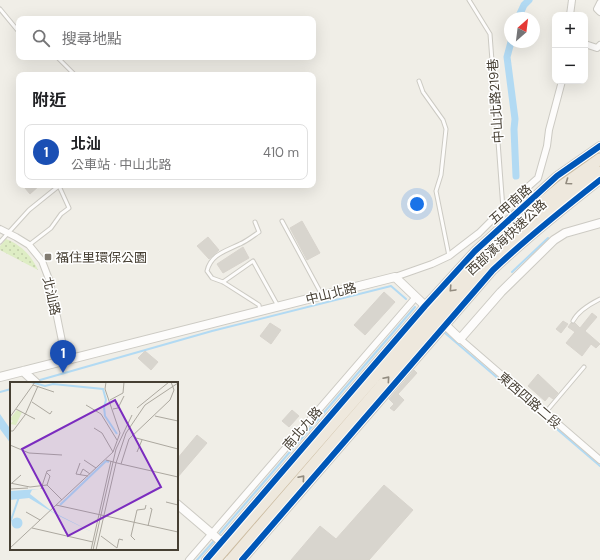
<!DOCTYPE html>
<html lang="zh-TW">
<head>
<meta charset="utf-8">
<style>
	:root { --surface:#fff; --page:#f2f2f2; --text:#202124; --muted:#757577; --line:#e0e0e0; --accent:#7c3aed }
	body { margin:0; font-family:"DM Sans","Noto Sans TC",sans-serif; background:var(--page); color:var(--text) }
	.controls { position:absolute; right:12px; top:12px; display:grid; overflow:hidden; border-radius:8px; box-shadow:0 4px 16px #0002 }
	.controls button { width:36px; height:36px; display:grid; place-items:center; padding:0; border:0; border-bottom:1px solid var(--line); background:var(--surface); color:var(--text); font:20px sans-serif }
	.compass { position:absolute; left:504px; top:12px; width:36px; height:36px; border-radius:50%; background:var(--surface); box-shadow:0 4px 16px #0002; rotate:28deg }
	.you { position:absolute; left:417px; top:204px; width:14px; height:14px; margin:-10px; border:3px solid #fff; border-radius:50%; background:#1a73e8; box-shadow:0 0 0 6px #1a73e833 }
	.badge { display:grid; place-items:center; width:26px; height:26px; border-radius:50%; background:var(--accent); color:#fff; font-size:13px; font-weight:700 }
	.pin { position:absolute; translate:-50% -33px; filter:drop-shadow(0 1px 2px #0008) }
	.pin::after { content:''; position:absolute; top:21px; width:14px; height:12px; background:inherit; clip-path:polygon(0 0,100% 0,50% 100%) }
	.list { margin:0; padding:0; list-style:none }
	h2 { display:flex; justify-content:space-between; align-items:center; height:52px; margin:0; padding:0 16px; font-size:17px }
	h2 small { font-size:13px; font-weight:400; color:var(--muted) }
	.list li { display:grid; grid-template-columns:26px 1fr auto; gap:12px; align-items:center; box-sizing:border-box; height:56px; margin:0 8px 8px; padding:0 8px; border:1px solid var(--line); border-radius:8px }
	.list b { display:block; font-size:15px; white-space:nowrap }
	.list p { margin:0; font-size:13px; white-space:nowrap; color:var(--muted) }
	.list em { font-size:13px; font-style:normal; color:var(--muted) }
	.icon { flex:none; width:22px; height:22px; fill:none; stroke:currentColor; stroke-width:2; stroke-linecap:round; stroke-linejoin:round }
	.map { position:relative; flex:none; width:600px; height:560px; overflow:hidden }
	.search { position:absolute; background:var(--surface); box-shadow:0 4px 16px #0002; left:16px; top:16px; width:300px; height:44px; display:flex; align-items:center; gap:10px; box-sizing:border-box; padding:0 14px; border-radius:8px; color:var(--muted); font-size:15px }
	.panel { position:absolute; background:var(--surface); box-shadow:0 4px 16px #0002; left:16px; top:72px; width:300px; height:116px; border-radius:8px }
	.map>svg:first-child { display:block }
</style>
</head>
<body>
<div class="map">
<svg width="600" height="560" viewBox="0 0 600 560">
	<defs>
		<pattern id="park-dots" width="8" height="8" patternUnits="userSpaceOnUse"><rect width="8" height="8" fill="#deedc4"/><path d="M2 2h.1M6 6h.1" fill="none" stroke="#c0cca9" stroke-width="1.8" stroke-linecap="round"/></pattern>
	</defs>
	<rect width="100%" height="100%" fill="#f0eee7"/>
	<path fill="url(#park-dots)" d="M6 239C21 245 31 255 38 270L0 250V246Z"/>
	<path fill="#b2daf3" d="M0 414 11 430V444L0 429Z"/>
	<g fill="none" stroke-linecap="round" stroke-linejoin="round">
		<path stroke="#b2daf3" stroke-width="2" d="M512 272 548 238
			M445 333 600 466
			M40 380 212 331 391 286 406 299
			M0 392 11 389
			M220 533 415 307
			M197 560 213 542"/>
		<path stroke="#b2daf3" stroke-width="7" d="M518 18 524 5 529 0
			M511 42 507 57 515 119 514 129 516 176"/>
	</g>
	<path fill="#d8d5ce" stroke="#d8d4cd" d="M28 185H40L30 194 25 188Z
		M302 221 320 253 307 260 290 228Z
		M208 237 219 250 209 259 197 246Z
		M243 247 249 258 223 273 217 264Z
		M384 292 395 302 365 335 354 325Z
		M592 313 597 317 585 331 600 344 596 348 591 344 582 356 566 343 575 332 568 327 571 323H575L580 328Z
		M563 321 568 324 561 333 556 329Z
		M270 323 281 330 271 344 260 336Z
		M145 351 158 362 151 370 138 358Z
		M414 370 417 373 398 394 404 400 394 411 390 408 394 404 389 399Z
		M538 374 558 393 553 399 549 396 545 401 528 386Z
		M292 410 299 416 289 427 282 421Z
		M197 435 207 443 177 478V459Z
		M384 485 413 510 369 560H291L320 526 336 539Z"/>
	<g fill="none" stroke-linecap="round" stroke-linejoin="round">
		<defs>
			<path id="service" d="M469 0 490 34 503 209
				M0 9 19 32
				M57 57 75 75
				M419 81 423 92 443 120 446 129 441 175 436 191 449 256
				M282 221 322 295
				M255 222 259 232C253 236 247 241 240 244 226 251 211 254 207 271L212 278 223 282 259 305 260 311
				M0 242 29 210 60 185
				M29 245 51 228 61 214 69 208 59 186
				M223 282 253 261 278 306
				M573 321C578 311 590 304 600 299
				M545 413 584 367"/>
			<path id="minor" d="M600 3 597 9 600 12
				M570 15 572 0
				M585 44 597 48 600 45
				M0 229 16 237 29 245 42 261 50 282 66 361
				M395 277 432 264 449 256 479 233 503 209 538 178 547 146 549 130 562 81
				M460 339 600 460
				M189 560 416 297"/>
			<path id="tertiary" d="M23 371 36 383
				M0 377 395 277 460 339 501 292 554 240 565 233 600 223
				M177 504 225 545
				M206 560 425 306 475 251 557 176 600 146
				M242 560 493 270C527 238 563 209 600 180"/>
			<path id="trunk" d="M530 213 562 186 600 159
				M537 221 568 195 600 172"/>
		</defs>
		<use href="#service" stroke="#cccac3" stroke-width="5"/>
		<use href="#minor" stroke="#cccac3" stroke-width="8"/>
		<use href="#tertiary" stroke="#cccac3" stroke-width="10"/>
		<use href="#trunk" stroke="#cbbba0" stroke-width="13"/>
		<use href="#service" stroke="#fdfcfb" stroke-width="3"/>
		<use href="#minor" stroke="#fdfcfb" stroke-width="6"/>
		<use href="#tertiary" stroke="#fdfcfb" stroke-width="8"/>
		<use href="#trunk" stroke="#eee8dd" stroke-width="11"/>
		<defs>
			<path id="trunk-bridge" d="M215 560 431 312 482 257 530 213
				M231 560 438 320 489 265 537 221"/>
		</defs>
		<use href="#trunk-bridge" stroke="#cbbba0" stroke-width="13" stroke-linecap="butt"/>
		<use href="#trunk-bridge" stroke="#eee8dd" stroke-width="11"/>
		<defs>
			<path id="cycleway" d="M206 560 425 306 475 251 557 176 600 146
				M242 560 493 270C527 238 563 209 600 180"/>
		</defs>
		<use href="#cycleway" stroke="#fff" stroke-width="8"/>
		<use href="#cycleway" stroke="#0057b8" stroke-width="6"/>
	</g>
	<defs><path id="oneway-chevron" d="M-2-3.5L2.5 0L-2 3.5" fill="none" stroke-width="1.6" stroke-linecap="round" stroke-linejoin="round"/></defs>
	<g stroke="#928b7f">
		<use href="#oneway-chevron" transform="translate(568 182) rotate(145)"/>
		<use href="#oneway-chevron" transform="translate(452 289) rotate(133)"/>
		<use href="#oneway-chevron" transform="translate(387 379) rotate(-49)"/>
		<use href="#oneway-chevron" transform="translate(302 478) rotate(-49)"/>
	</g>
	<rect fill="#827c72" stroke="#fff" stroke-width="1.5" x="44" y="253" width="8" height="8" rx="2"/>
	<g text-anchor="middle" stroke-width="3" stroke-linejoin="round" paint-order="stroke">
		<g font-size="13" fill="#463f33" stroke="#fff">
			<text transform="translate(495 101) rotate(-94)" y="5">中山北路219巷</text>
			<text transform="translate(510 204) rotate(-42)" y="5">五甲南路</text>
			<text transform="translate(506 237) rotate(-43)" y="5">西部濱海快速公路</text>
			<text transform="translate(331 293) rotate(-14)" y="5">中山北路</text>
			<text transform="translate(52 296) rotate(77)" y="5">北汕路</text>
			<text transform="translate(530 400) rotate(41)" y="5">東西四路二段</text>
			<text transform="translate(302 428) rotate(-49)" y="5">南北九路</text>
		</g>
		<g font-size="13" fill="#463f33" stroke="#fff" text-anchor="start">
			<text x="56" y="262">福住里環保公園</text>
		</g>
	</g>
	<g transform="translate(10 382)">
		<rect width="168" height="168" fill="#f0eee7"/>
		<path d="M7 28 12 30 6 43 0 42 3 39 0 37Z" fill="#deedc4"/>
		<path d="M29 107 22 108 20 112 43 130 84 151 47 133 19 116 0 118V109ZM1.5 141a5.5 5.5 0 1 1 11 0a5.5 5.5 0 1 1-11 0Z" fill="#b2daf3"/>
		<path fill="none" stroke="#b2daf3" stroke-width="2" d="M21 0 35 4 43 2 93 7 96 18 94 25 95 34 107 52M50 123 96 79 99 80M0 141 9 115"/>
		<path fill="none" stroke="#aca89f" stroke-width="1" d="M23 3 44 10M100 18 113 11 114 0M22 20 40 32 42 29M76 23 91 32 107 58M127 26 159 0M6 27 25 37M103 27 108 26 114 14M145 34 168 39M0 35 25 0M84 46 92 51 103 70M0 49H3L15 33 28 4M123 53 126 56 168 67M0 63 19 71 52 73M127 70 132 58M74 78 86 86M96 78 111 82 119 57 160 18 164 8 161 0M70 81 66 92 78 94M111 82 168 95M37 91 40 94 37 103M70 93 73 87 80 92M0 101 20 105 37 103 52 118M2 101 11 93M0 107 18 106M31 107 37 89 41 88M156 120 168 123M46 123 168 150M16 130 30 138M138 144 142 127 140 126M22 146 83 160M91 154 107 166 109 157 113 158M125 158 121 154 127 128 135 127 136 123M0 166 103 70 110 51 95 7 96 0M81 168 101 79M83 168 106 67 122 33M86 168 106 81 116 51 135 23 168 1"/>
		<path fill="#7b2cbf" fill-opacity="0.15" stroke="#7b2cbf" stroke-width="2" d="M105 18 151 105 58 154 12 67Z"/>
		<rect width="168" height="168" fill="none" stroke="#463f33" stroke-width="2"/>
	</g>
</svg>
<div class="controls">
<button>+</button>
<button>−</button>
</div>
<svg class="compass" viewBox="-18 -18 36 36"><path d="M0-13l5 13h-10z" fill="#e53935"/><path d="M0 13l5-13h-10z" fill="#757577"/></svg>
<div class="you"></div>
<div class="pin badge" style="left:63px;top:373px;background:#1a4fb4">1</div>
<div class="search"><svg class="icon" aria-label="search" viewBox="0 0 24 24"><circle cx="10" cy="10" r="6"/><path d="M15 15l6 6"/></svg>搜尋地點</div>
<section class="panel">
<h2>附近<small></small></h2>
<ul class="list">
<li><span class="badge" style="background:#1a4fb4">1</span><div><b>北汕</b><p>公車站 · 中山北路</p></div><em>410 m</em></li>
</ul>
</section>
</div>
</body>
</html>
